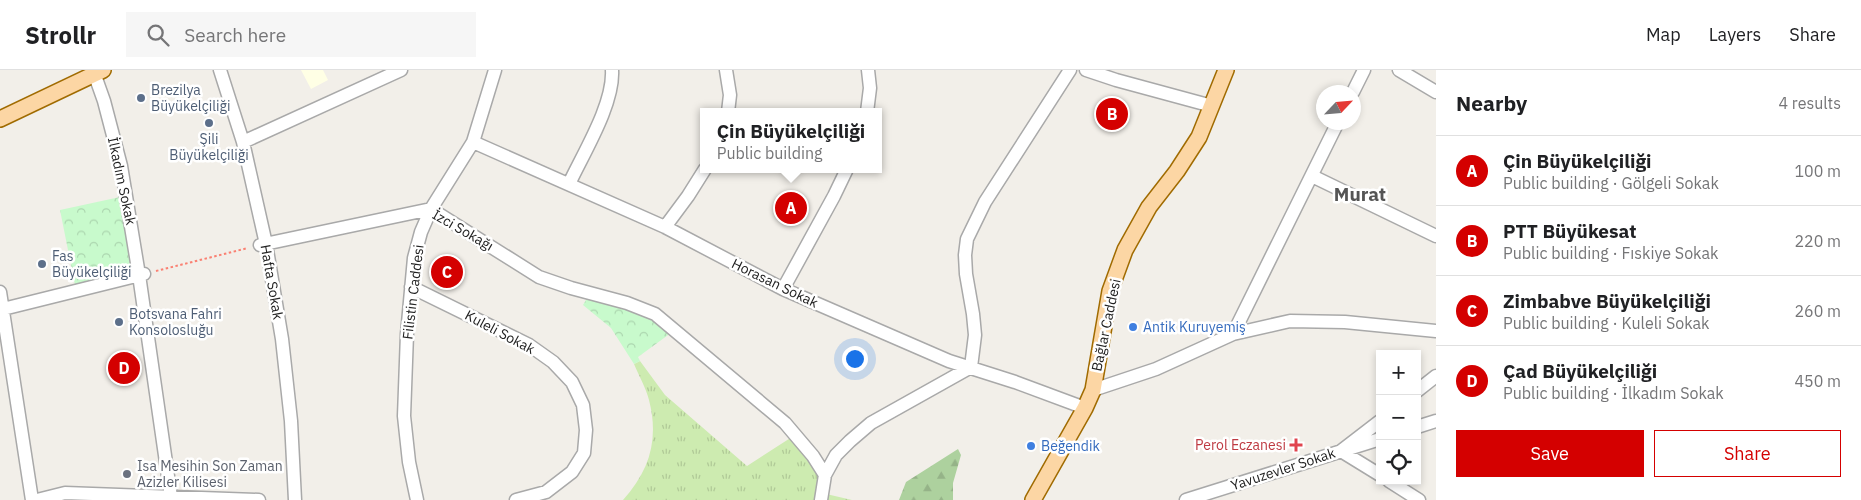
<!DOCTYPE html>
<html lang="en">
<head>
<meta charset="utf-8">
<style>
	:root { --surface:#fff; --page:#f6f6f6; --text:#202124; --muted:#757577; --line:#e0e0e0; --accent:#d40000 }
	body { margin:0; font-family:"IBM Plex Sans",sans-serif; background:var(--page); color:var(--text) }
	.controls { position:absolute; right:15px; bottom:15px; display:grid; overflow:hidden; border-radius:0px; box-shadow:0 2px 8px #0003 }
	.controls button { width:45px; height:45px; display:grid; place-items:center; padding:0; border:0; border-bottom:1px solid var(--line); background:var(--surface); color:var(--text); font:25px sans-serif }
	.compass { position:absolute; left:1316px; top:15px; width:45px; height:45px; border-radius:50%; background:var(--surface); box-shadow:0 2px 8px #0003; rotate:64deg }
	.you { position:absolute; left:854px; top:288px; width:18px; height:18px; margin:-12px; border:4px solid #fff; border-radius:50%; background:#1a73e8; box-shadow:0 0 0 8px #1a73e833 }
	.badge { display:grid; place-items:center; width:32px; height:32px; border-radius:50%; background:var(--accent); color:#fff; font-size:16px; font-weight:700 }
	.pin { position:absolute; translate:-50% -50%; border:2px solid #fff; box-shadow:0 1px 5px #0006 }
	.popup { position:absolute; left:700px; top:38px; width:182px; height:65px; box-sizing:border-box; display:grid; place-content:center; border-radius:0px; background:var(--surface); filter:drop-shadow(0 1px 4px #0005); font-size:16px; white-space:nowrap; color:var(--muted) }
	.popup b { font-size:19px; color:var(--text) }
	.popup::after { content:''; position:absolute; left:50%; top:100%; margin-left:-10px; border:10px solid transparent; border-top-color:var(--surface) }
	.list { margin:0; padding:0; list-style:none }
	h2 { display:flex; justify-content:space-between; align-items:center; height:65px; margin:0; padding:0 20px; font-size:21px }
	h2 small { font-size:16px; font-weight:400; color:var(--muted) }
	.list li { display:grid; grid-template-columns:32px 1fr auto; gap:15px; align-items:center; box-sizing:border-box; height:70px; padding:0 20px; border-top:1px solid var(--line) }
	.list b { display:block; font-size:19px; white-space:nowrap }
	.list p { margin:0; font-size:16px; white-space:nowrap; color:var(--muted) }
	.list em { font-size:16px; font-style:normal; color:var(--muted) }
	.actions { display:flex; gap:10px; padding:15px 20px }
	.actions a { flex:1; padding:11px 0; border:1px solid var(--accent); border-radius:0px; text-align:center; font-size:18px; color:var(--accent) }
	.actions .main { background:var(--accent); color:#fff }
	.icon { flex:none; width:28px; height:28px; fill:none; stroke:currentColor; stroke-width:2; stroke-linecap:round; stroke-linejoin:round }
	.map { position:relative; flex:none; width:1436px; height:430px; overflow:hidden }
	header { display:flex; align-items:center; gap:30px; box-sizing:border-box; height:70px; padding:0 25px; background:var(--surface); border-bottom:1px solid var(--line) }
	header strong { font-size:24px }
	nav { display:flex; gap:28px; margin-inline-start:auto; font-size:18px }
	.search { width:350px; height:45px; background:var(--page); display:flex; align-items:center; gap:12px; box-sizing:border-box; padding:0 18px; border-radius:0px; color:var(--muted); font-size:19px }
	main { display:flex }
	aside { flex:1; background:var(--surface) }
	.map>svg:first-child { display:block }
</style>
</head>
<body>
<header>
<strong>Strollr</strong>
<div class="search"><svg class="icon" aria-label="search" viewBox="0 0 24 24"><circle cx="10" cy="10" r="6"/><path d="M15 15l6 6"/></svg>Search here</div>
<nav><a>Map</a><a>Layers</a><a>Share</a></nav>
</header>
<main>
<div class="map">
<svg width="1436" height="430" viewBox="0 0 1436 430">
	<defs>
		<pattern id="grass-tufts" width="24" height="20" patternUnits="userSpaceOnUse" patternTransform="scale(1.25)"><rect width="24" height="20" fill="#cdebb0"/><path d="M3 7l-1-3M5 7V3M7 7l1-3M15 17l-1-3M17 17v-4M19 17l1-3" fill="none" stroke="#b0c997"/></pattern>
		<pattern id="forest-firs" width="22" height="20" patternUnits="userSpaceOnUse" patternTransform="scale(1.25)"><rect width="22" height="20" fill="#add19e"/><path d="M5 1l3.5 6h-7zM16 11l3.5 6h-7z" fill="#95b388"/></pattern>
		<pattern id="park-crowns" width="20" height="18" patternUnits="userSpaceOnUse" patternTransform="scale(1.25)"><rect width="20" height="18" fill="#c8facc"/><path d="M2 6a3 3 0 1 1 6 0M12 15a3 3 0 1 1 6 0" fill="none" stroke="#acd6af"/></pattern>
	</defs>
	<rect width="100%" height="100%" fill="#f2efe9"/>
	<path fill="#ffffe5" d="M301 0H323L328 10 311 19Z"/>
	<path fill="url(#grass-tufts)" d="M640 291 665 325 747 396 795 365 825 405 822 423 852 430H623C650 400 659 369 649 330 646 318 639 306 634 294Z"/>
	<path fill="url(#forest-firs)" d="M958 379 961 385 953 413V430H899L906 412Z"/>
	<path fill="url(#park-crowns)" d="M120 127 134 202 75 215 60 140Z
		M590 223 627 233 675 260 638 287 640 291 634 294 611 258 583 235Z"/>
	<g fill="none" stroke-linecap="round" stroke-linejoin="round">
		<defs>
			<path id="minor" d="M93 0 104 31 121 96 139 205 171 427
				M220 0 243 72 266 174 282 269 291 351 295 430
				M726 0 730 25 728 42
				M1086 0 1116 10 1212 36
				M1399 0 1436 22
				M1353 22 1364 0
				M867 42 870 18 868 0
				M243 72 401 0
				M473 72 665 157 783 219 949 291 1015 312 1085 338
				M1312 106 1436 166
				M569 114C584 82 614 34 612 0
				M665 157 688 126 705 99
				M260 175 431 139 539 207 571 218 627 233 655 244 785 353 813 386 825 405
				M411 217 529 275 553 292 572 312 583 335 586 360 584 383 572 402 546 422 516 430
				M783 219 834 126 847 99
				M0 222 32 430
				M3 239 144 204
				M1233 264 1338 52
				M971 297 975 265 973 244 966 204 965 185 967 169 985 132 1070 0
				M1093 320 1156 299 1233 264 1290 251 1345 252 1436 261
				M1417 321 1436 306
				M1380 351 1341 381 1380 405
				M1417 357 1436 351
				M1389 411 1419 430
				M37 430 65 423 259 430
				M417 430 409 392 404 346 407 264 414 188 421 162 431 139 473 72 495 0
				M821 430 825 405 836 385 850 371 871 353 971 297
				M1186 430 1380 369"/>
			<path id="major" d="M0 49 103 0
				M1033 430 1085 338 1093 320 1110 221 1125 180 1149 137 1177 101 1199 67 1226 0"/>
		</defs>
		<use href="#minor" stroke="#a9a9a9" stroke-width="15"/>
		<use href="#major" stroke="#a06b00" stroke-width="18"/>
		<path stroke="#fa8072" stroke-width="2" stroke-dasharray="2.5 2.5" stroke-linecap="butt" d="M156 201 248 178"/>
		<use href="#minor" stroke="#fff" stroke-width="12"/>
		<use href="#major" stroke="#fcd6a4" stroke-width="15"/>
	</g>
	<g fill="#5c6f8a" stroke="#fff" stroke-width="2">
		<circle cx="141" cy="28" r="5"/>
		<circle cx="209" cy="53" r="5"/>
		<circle cx="42" cy="194" r="5"/>
		<circle cx="119" cy="252" r="5"/>
	</g>
	<g fill="#3f7fe0" stroke="#fff" stroke-width="2">
		<circle cx="1133" cy="257" r="5"/>
		<circle cx="1031" cy="376" r="5"/>
	</g>
	<path fill="#e0444e" stroke="#fff" stroke-width="2" d="M1293.5 367.5h5v5h5v5h-5v5h-5v-5h-5v-5h5z"/>
	<circle fill="#6b7280" stroke="#fff" stroke-width="2" cx="127" cy="404" r="5"/>
	<g text-anchor="middle" stroke-width="5" stroke-linejoin="round" paint-order="stroke">
		<g font-size="14" fill="#4e5e75" stroke="#fff" text-anchor="start">
			<text x="151" y="25">Brezilya<tspan x="151" dy="16">Büyükelçiliği</tspan></text>
			<text x="209" y="74" text-anchor="middle">Şili<tspan x="209" dy="16">Büyükelçiliği</tspan></text>
			<text x="52" y="191">Fas<tspan x="52" dy="16">Büyükelçiliği</tspan></text>
			<text x="129" y="249">Botsvana Fahri<tspan x="129" dy="16">Konsolosluğu</tspan></text>
		</g>
		<g font-size="14" fill="#222" stroke="#fff">
			<text transform="translate(122 111) rotate(78)" y="5">İlkadım Sokak</text>
			<text transform="translate(463 160) rotate(30)" y="5">İzci Sokağı</text>
			<text transform="translate(272 212) rotate(80)" y="5">Hafta Sokak</text>
			<text transform="translate(775 213) rotate(26)" y="5">Horasan Sokak</text>
			<text transform="translate(413 222) rotate(-83)" y="5">Filistin Caddesi</text>
			<text transform="translate(1106 255) rotate(-78)" y="5">Bağlar Caddesi</text>
			<text transform="translate(500 262) rotate(28)" y="5">Kuleli Sokak</text>
			<text transform="translate(1283 399) rotate(-18)" y="5">Yavuzevler Sokak</text>
		</g>
		<g font-size="14" fill="#366cbe" stroke="#fff" text-anchor="start">
			<text x="1143" y="262">Antik Kuruyemiş</text>
			<text x="1041" y="381">Beğendik</text>
		</g>
		<g font-size="14" fill="#be3a42" stroke="#fff" text-anchor="end">
			<text x="1286" y="380">Perol Eczanesi</text>
		</g>
		<g font-size="14" fill="#5b616d" stroke="#fff" text-anchor="start">
			<text x="137" y="401">Isa Mesihin Son Zaman<tspan x="137" dy="16">Azizler Kilisesi</tspan></text>
		</g>
		<g font-size="19" font-weight="bold" fill="#555" stroke="#fff">
			<text x="1360" y="131">Murat</text>
		</g>
	</g>
</svg>
<div class="controls">
<button>+</button>
<button>−</button>
<button><svg class="icon" aria-label="locate" viewBox="0 0 24 24"><circle cx="12" cy="12" r="6"/><path d="M12 2v4M12 18v4M2 12h4M18 12h4"/></svg></button>
</div>
<svg class="compass" viewBox="-18 -18 36 36"><path d="M0-13l5 13h-10z" fill="#e53935"/><path d="M0 13l5-13h-10z" fill="#757577"/></svg>
<div class="you"></div>
<div class="pin badge" style="left:791px;top:138px">A</div>
<div class="popup"><b>Çin Büyükelçiliği</b>Public building</div>
<div class="pin badge" style="left:1112px;top:44px">B</div>
<div class="pin badge" style="left:447px;top:202px">C</div>
<div class="pin badge" style="left:124px;top:298px">D</div>
</div>
<aside>
<h2>Nearby<small>4 results</small></h2>
<ul class="list">
<li><span class="badge">A</span><div><b>Çin Büyükelçiliği</b><p>Public building · Gölgeli Sokak</p></div><em>100 m</em></li>
<li><span class="badge">B</span><div><b>PTT Büyükesat</b><p>Public building · Fıskiye Sokak</p></div><em>220 m</em></li>
<li><span class="badge">C</span><div><b>Zimbabve Büyükelçiliği</b><p>Public building · Kuleli Sokak</p></div><em>260 m</em></li>
<li><span class="badge">D</span><div><b>Çad Büyükelçiliği</b><p>Public building · İlkadım Sokak</p></div><em>450 m</em></li>
</ul>
<div class="actions"><a class="main">Save</a><a>Share</a></div>
</aside>
</main>
</body>
</html>
